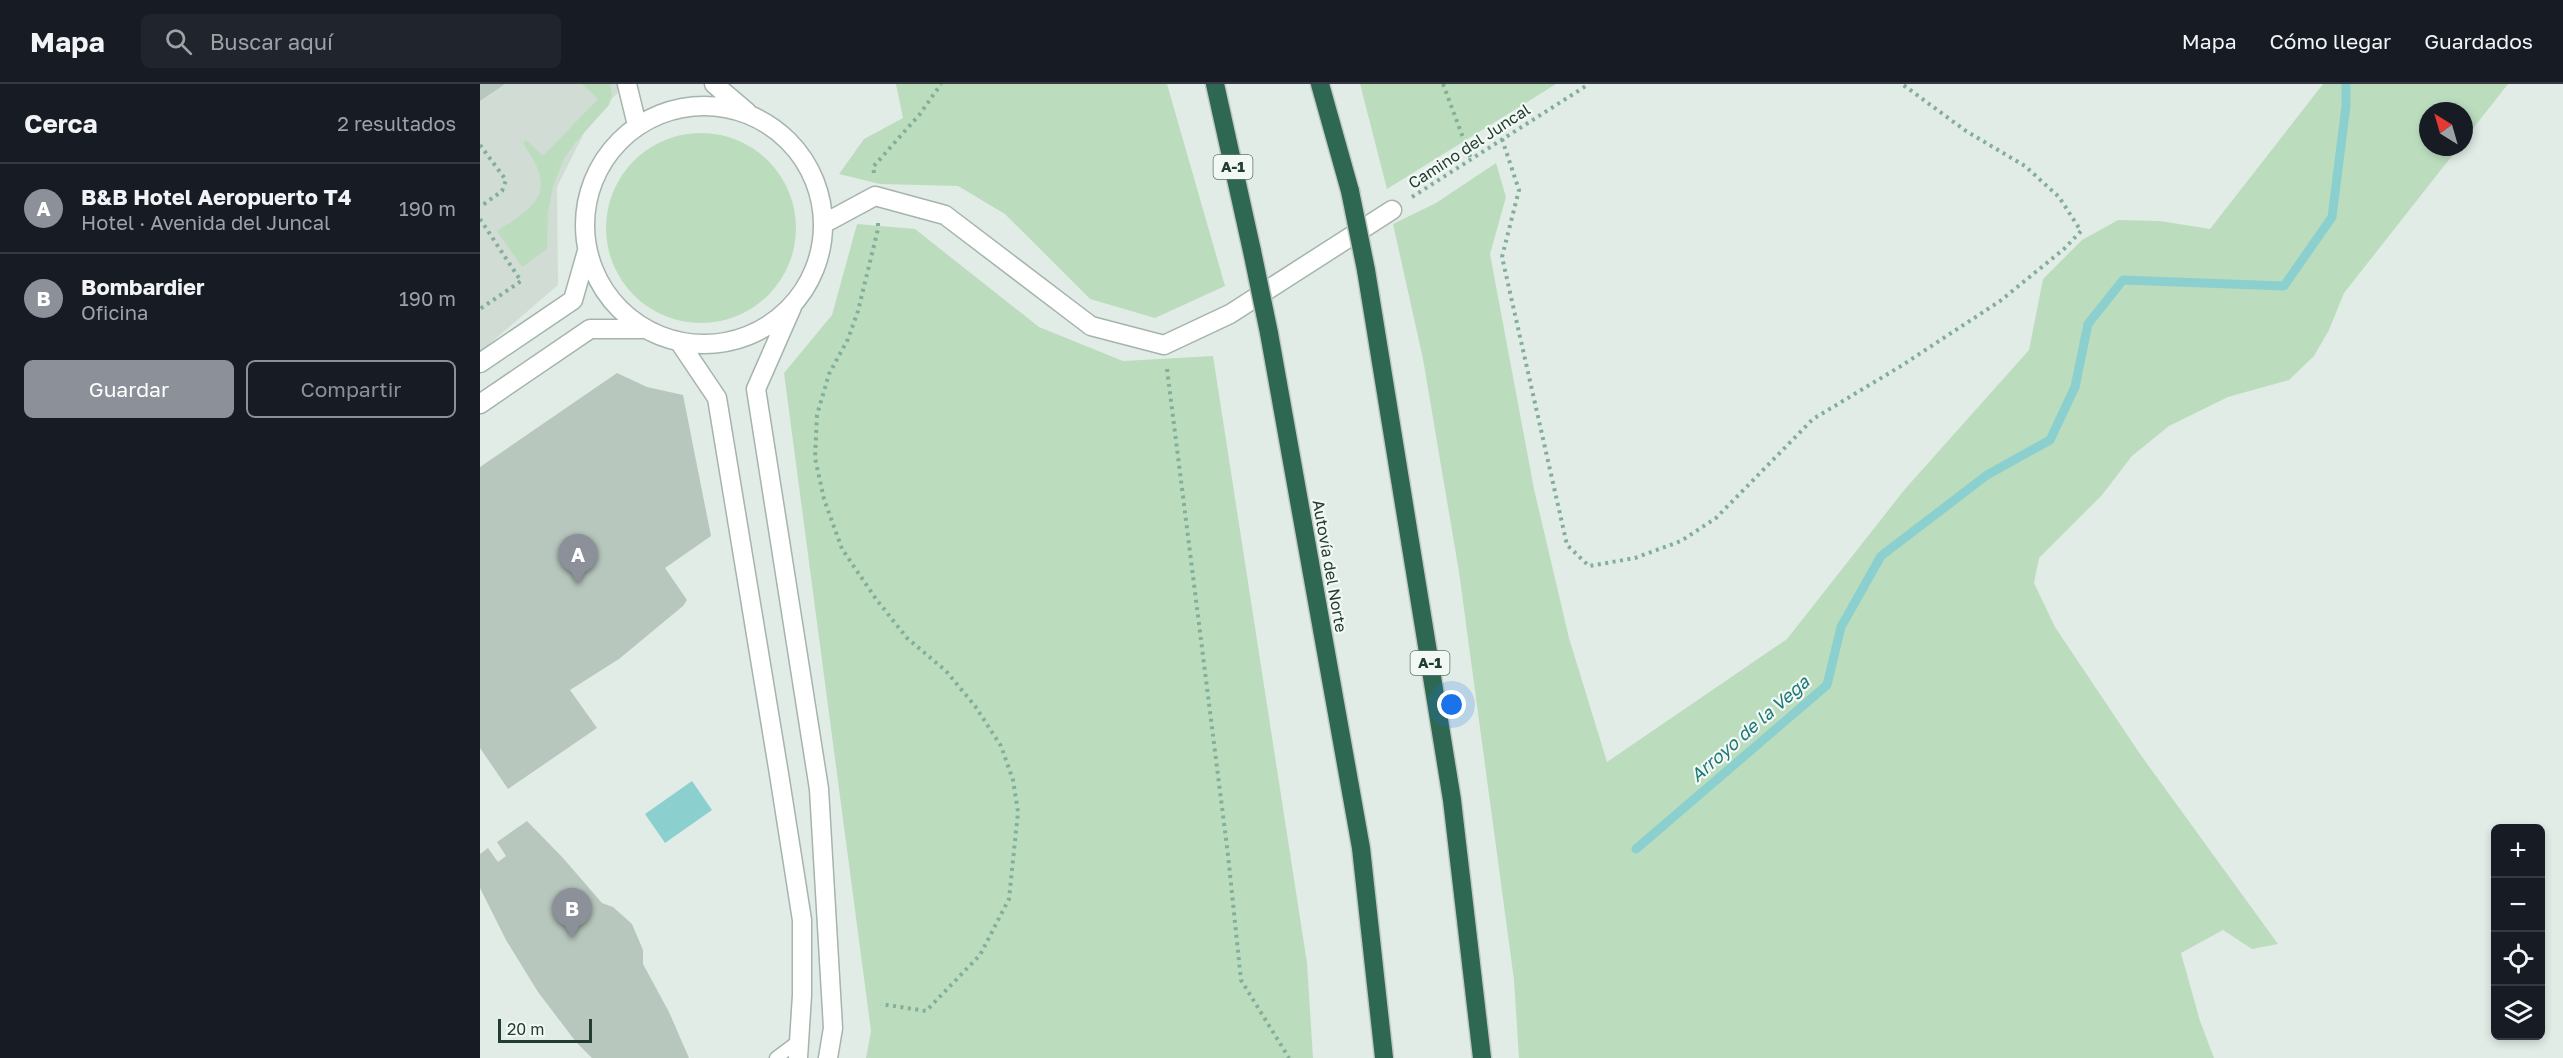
<!DOCTYPE html>
<html lang="es">
<head>
<meta charset="utf-8">
<style>
	:root { --surface:#171b24; --page:#20242c; --text:#f1f3f6; --muted:#9ea1a6; --line:#363941; --accent:#8c9099 }
	body { margin:0; font-family:"Golos Text",sans-serif; background:var(--page); color:var(--text) }
	.controls { position:absolute; right:18px; bottom:18px; display:grid; overflow:hidden; border-radius:9px; box-shadow:0 3px 9px #0003 }
	.controls button { width:54px; height:54px; display:grid; place-items:center; padding:0; border:0; border-bottom:2px solid var(--line); background:var(--surface); color:var(--text); font:30px sans-serif }
	.compass { position:absolute; left:1939px; top:18px; width:54px; height:54px; border-radius:50%; background:var(--surface); box-shadow:0 3px 9px #0003; rotate:323deg }
	.scale { position:absolute; left:18px; bottom:15px; width:94px; box-sizing:border-box; padding-left:6px; border:3px solid #223d31; border-top:0; font-size:16px; line-height:21px; white-space:nowrap; color:#223d31; -webkit-text-stroke:4px #f2f8f4; paint-order:stroke }
	.you { position:absolute; left:972px; top:621px; width:21px; height:21px; margin:-15px; border:4px solid #fff; border-radius:50%; background:#1a73e8; box-shadow:0 0 0 9px #1a73e833 }
	.badge { display:grid; place-items:center; width:39px; height:39px; border-radius:50%; background:var(--accent); color:#fff; font-size:20px; font-weight:700 }
	.pin { position:absolute; translate:-50% -50px; filter:drop-shadow(0 2px 3px #0008) }
	.pin::after { content:''; position:absolute; top:32px; width:21px; height:18px; background:inherit; clip-path:polygon(0 0,100% 0,50% 100%) }
	.list { margin:0; padding:0; list-style:none }
	h2 { display:flex; justify-content:space-between; align-items:center; height:78px; margin:0; padding:0 24px; font-size:26px }
	h2 small { font-size:20px; font-weight:400; color:var(--muted) }
	.list li { display:grid; grid-template-columns:39px 1fr auto; gap:18px; align-items:center; box-sizing:border-box; height:90px; padding:0 24px; border-top:2px solid var(--line) }
	.list b { display:block; font-size:22px; white-space:nowrap }
	.list p { margin:0; font-size:20px; white-space:nowrap; color:var(--muted) }
	.list em { font-size:20px; font-style:normal; color:var(--muted) }
	.actions { display:flex; gap:12px; padding:18px 24px }
	.actions a { flex:1; padding:14px 0; border:2px solid var(--accent); border-radius:9px; text-align:center; font-size:21px; color:var(--accent) }
	.actions .main { background:var(--accent); color:#fff }
	.icon { flex:none; width:33px; height:33px; fill:none; stroke:currentColor; stroke-width:2; stroke-linecap:round; stroke-linejoin:round }
	.map { position:relative; flex:none; width:2083px; height:974px; overflow:hidden }
	header { display:flex; align-items:center; gap:36px; box-sizing:border-box; height:84px; padding:0 30px; background:var(--surface); border-bottom:2px solid var(--line) }
	header strong { font-size:28px }
	nav { display:flex; gap:33px; margin-inline-start:auto; font-size:21px }
	.search { width:420px; height:54px; background:var(--page); display:flex; align-items:center; gap:15px; box-sizing:border-box; padding:0 21px; border-radius:9px; color:var(--muted); font-size:22px }
	main { display:flex }
	aside { flex:1; background:var(--surface) }
	.map>svg:first-child { display:block }
</style>
</head>
<body>
<header>
<strong>Mapa</strong>
<div class="search"><svg class="icon" aria-label="search" viewBox="0 0 24 24"><circle cx="10" cy="10" r="6"/><path d="M15 15l6 6"/></svg>Buscar aquí</div>
<nav><a>Mapa</a><a>Cómo llegar</a><a>Guardados</a></nav>
</header>
<main>
<aside>
<h2>Cerca<small>2 resultados</small></h2>
<ul class="list">
<li><span class="badge">A</span><div><b>B&amp;B Hotel Aeropuerto T4</b><p>Hotel · Avenida del Juncal</p></div><em>190 m</em></li>
<li><span class="badge">B</span><div><b>Bombardier</b><p>Oficina</p></div><em>190 m</em></li>
</ul>
<div class="actions"><a class="main">Guardar</a><a>Compartir</a></div>
</aside>
<div class="map">
<svg width="2083" height="974" viewBox="0 0 2083 974">
	<rect width="100%" height="100%" fill="#e2ece6"/>
	<path fill="#d0dcd4" d="M0 0H146L109 39 77 103 78 201 0 268Z"/>
	<path fill="#bbddbe" d="M102 0H130L132 12 129 21 94 60 84 75 73 102 68 128 67 165 42 183 17 147C61 119 76 107 43 59L46 56 63 72 118 15Z
		M416 0H687L745 202 675 234 610 215 525 130 478 102 400 100 359 90 384 55 423 34Z
		M880 0H1076L907 105Z
		M1843 0H2028L1984 56V27H1948V63H1979L1864 209 1849 246 1834 272 1809 296 1748 313 1689 342 1652 372 1622 411 1559 474 1554 499 1575 543 1660 670 1798 860 1772 865 1743 846 1701 869 1720 937 1734 974H1039L1034 896 979 488 943 275 913 140 956 119 1016 79 1026 113 1010 170 1054 405 1089 554 1127 678 1307 555 1425 405 1549 266 1563 195 1602 156 1638 136 1680 137 1730 145Z
		M126 144a95 95 0 1 1 190 0a95 95 0 1 1-190 0Z
		M377 140 435 145 559 243 643 277 733 272 827 879 833 974H386L391 947 304 289 352 231Z"/>
	<path fill="#8bd0cf" d="M212 697 232 726 185 759 165 730Z"/>
	<g fill="none" stroke-linecap="round" stroke-linejoin="round">
		<path stroke="#8bd0cf" stroke-width="9" d="M1156 765 1347 601 1361 543 1401 472 1507 391 1570 356 1595 303 1608 240 1643 196 1804 202 1852 133 1866 22V0"/>
	</g>
	<path fill="#b7c7be" d="M0 0H25L0 17Z
		M137 289 167 303 203 311 231 452 185 484 207 516 203 522 139 575 90 606 117 644 28 705 0 664V383Z
		M47 737 83 774 122 819 133 823 152 840 163 866V880L189 928 209 974H112L96 958 58 908 26 856 0 804V770L8 764 18 778 26 772 17 758Z"/>
	<g fill="none" stroke-linecap="round" stroke-linejoin="round">
		<defs>
			<path id="service" d="M296 974 320 956"/>
			<path id="minor" d="M345 139 395 112 465 131 611 242 684 261 750 230 912 126"/>
			<path id="tertiary" d="M147 0 157 41
				M234 0 267 28
				M105 141a119 119 0 1 1 238 0a119 119 0 1 1-238 0Z
				M312 223 276 305 339 705 353 944 348 974
				M200 259 237 314 299 690 322 836V911L318 974
				M0 279 93 216 107 167
				M0 320 110 245H162"/>
			<path id="motorway" d="M735 0 772 167
				M840 0 870 107
				M886 186 972 716 1002 974
				M789 249 881 764 904 974"/>
		</defs>
		<use href="#service" stroke="#a5b4ac" stroke-width="15"/>
		<use href="#minor" stroke="#a5b4ac" stroke-width="21"/>
		<use href="#tertiary" stroke="#a5b4ac" stroke-width="21"/>
		<use href="#motorway" stroke="#c1c9c5" stroke-width="21"/>
		<path stroke="#83af9a" stroke-width="4" stroke-dasharray="3 4.5" stroke-linecap="butt" d="M963 0 991 75
			M1022 55 1039 106 1022 173 1087 461 1109 482 1155 474 1201 457 1236 434 1333 335 1421 282 1520 217 1584 165 1601 147 1579 113 1545 82 1486 47 1422 0
			M0 61 26 96 22 107 0 123
			M394 89 393 83 440 30 461 0
			M932 113 1109 0
			M0 135 41 197 0 225
			M398 139V145L378 227 368 255 349 290 337 331 335 374 344 415 362 465 396 515 427 554 466 587 495 622 521 662 533 696 538 728 529 815 500 871 446 927 401 920
			M687 285 748 771 761 896 809 974"/>
		<use href="#service" stroke="#fff" stroke-width="12"/>
		<use href="#minor" stroke="#fff" stroke-width="18"/>
		<use href="#tertiary" stroke="#fff" stroke-width="18"/>
		<use href="#motorway" stroke="#2e6853" stroke-width="18"/>
		<defs>
			<path id="motorway-bridge" d="M870 107 886 186
				M772 167 789 249"/>
		</defs>
		<use href="#motorway-bridge" stroke="#c1c9c5" stroke-width="21" stroke-linecap="butt"/>
		<use href="#motorway-bridge" stroke="#2e6853" stroke-width="18"/>
	</g>
	<g text-anchor="middle" stroke-width="4.5" stroke-linejoin="round" paint-order="stroke">
		<g fill="#f2f8f4" stroke="#60756c" stroke-width="1.5">
			<rect x="733.5" y="71" width="39" height="24" rx="4.5"/>
			<rect x="930.5" y="567" width="39" height="24" rx="4.5"/>
		</g>
		<g font-size="15" font-weight="bold" fill="#223d31">
			<text x="753" y="88">A-1</text>
			<text x="950" y="584">A-1</text>
		</g>
		<g font-size="16" fill="#223d31" stroke="#f2f8f4">
			<text transform="translate(989 62) rotate(-33)" y="6">Camino del Juncal</text>
			<text transform="translate(850 482) rotate(80)" y="6">Autovía del Norte</text>
		</g>
		<g font-size="18" font-style="italic" fill="#1d7877" stroke="#f2f8f4">
			<text transform="translate(1270 645) rotate(-41)" y="6">Arroyo de la Vega</text>
		</g>
	</g>
</svg>
<div class="controls">
<button>+</button>
<button>−</button>
<button><svg class="icon" aria-label="locate" viewBox="0 0 24 24"><circle cx="12" cy="12" r="6"/><path d="M12 2v4M12 18v4M2 12h4M18 12h4"/></svg></button>
<button><svg class="icon" aria-label="layers" viewBox="0 0 24 24"><path d="M12 4l9 5-9 5-9-5zM3 14l9 5 9-5"/></svg></button>
</div>
<svg class="compass" viewBox="-18 -18 36 36"><path d="M0-13l5 13h-10z" fill="#e53935"/><path d="M0 13l5-13h-10z" fill="#9ea1a6"/></svg>
<div class="scale">20 m</div>
<div class="you"></div>
<div class="pin badge" style="left:98px;top:500px">A</div>
<div class="pin badge" style="left:92px;top:854px">B</div>
</div>
</main>
</body>
</html>
